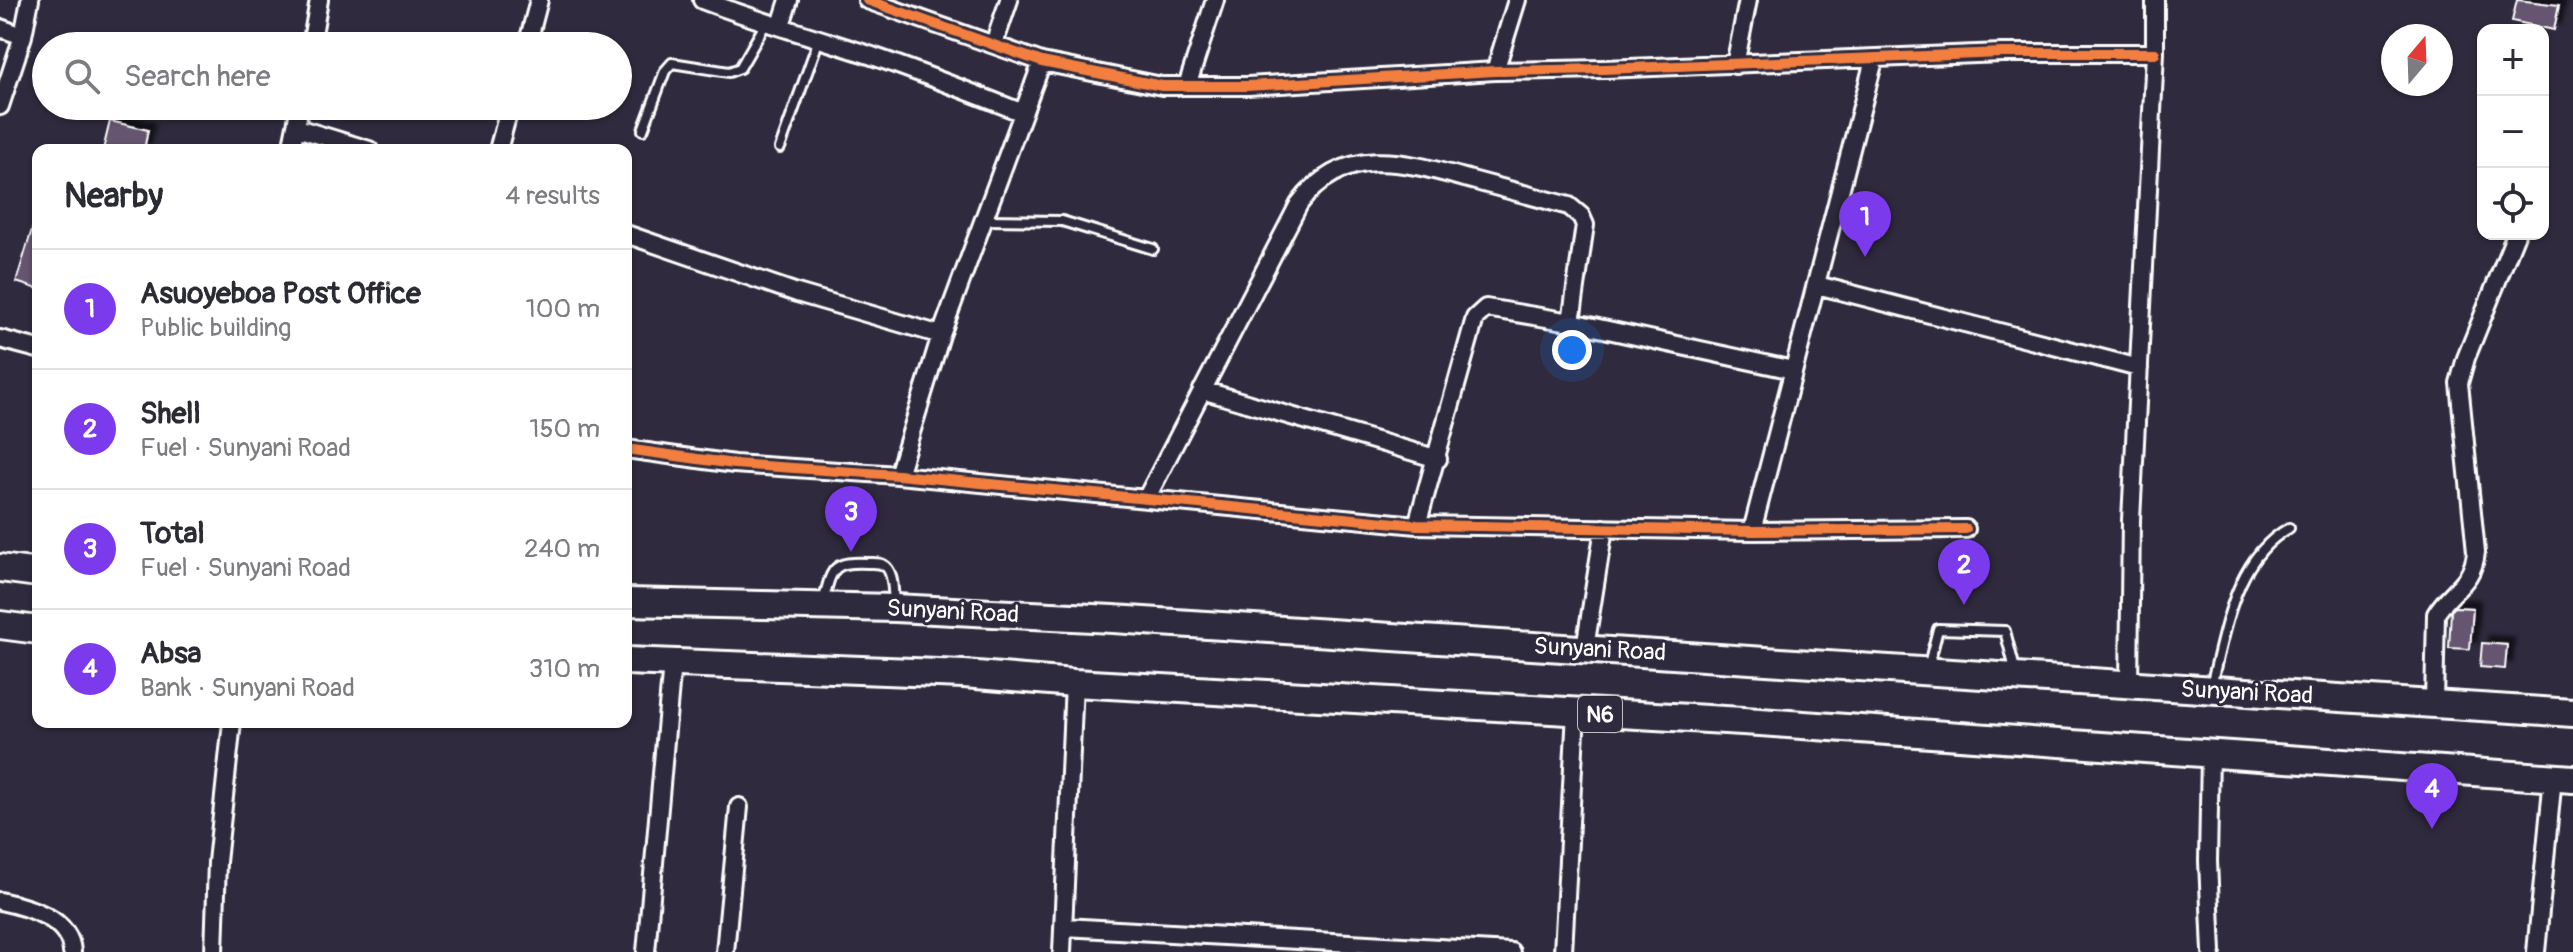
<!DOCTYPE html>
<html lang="en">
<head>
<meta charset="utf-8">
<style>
	:root { --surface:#fff; --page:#f7f7f7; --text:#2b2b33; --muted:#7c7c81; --line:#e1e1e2; --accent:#7c3aed }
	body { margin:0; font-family:Pangolin,sans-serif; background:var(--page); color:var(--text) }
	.controls { position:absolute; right:24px; top:24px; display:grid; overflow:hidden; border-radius:16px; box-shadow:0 2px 6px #0004 }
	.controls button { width:72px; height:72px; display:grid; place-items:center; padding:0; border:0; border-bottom:2px solid var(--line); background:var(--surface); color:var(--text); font:40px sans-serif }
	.compass { position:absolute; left:2381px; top:24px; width:72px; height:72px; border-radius:50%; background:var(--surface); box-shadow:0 2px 6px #0004; rotate:19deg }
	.you { position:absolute; left:1572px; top:350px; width:28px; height:28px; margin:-20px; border:6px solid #fff; border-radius:50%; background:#1a73e8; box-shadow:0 0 0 12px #1a73e833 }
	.badge { display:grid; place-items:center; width:52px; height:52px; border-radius:50%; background:var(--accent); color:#fff; font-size:26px; font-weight:700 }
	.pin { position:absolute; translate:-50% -66px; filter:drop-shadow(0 2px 4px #0008) }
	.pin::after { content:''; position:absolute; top:42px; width:28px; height:24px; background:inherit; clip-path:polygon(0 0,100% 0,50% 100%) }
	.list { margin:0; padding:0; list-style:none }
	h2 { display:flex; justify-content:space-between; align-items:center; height:104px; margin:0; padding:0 32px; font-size:34px }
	h2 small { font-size:26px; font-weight:400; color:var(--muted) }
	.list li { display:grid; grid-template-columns:52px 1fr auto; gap:24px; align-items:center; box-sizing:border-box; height:120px; padding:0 32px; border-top:2px solid var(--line) }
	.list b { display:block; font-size:30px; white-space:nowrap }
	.list p { margin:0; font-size:26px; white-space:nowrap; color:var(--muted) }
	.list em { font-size:26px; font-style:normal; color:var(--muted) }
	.icon { flex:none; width:44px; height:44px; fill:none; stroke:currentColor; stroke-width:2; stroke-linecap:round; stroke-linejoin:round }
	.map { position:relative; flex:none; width:2573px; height:952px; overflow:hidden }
	.search { position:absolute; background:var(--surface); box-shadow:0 2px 6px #0004; left:32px; top:32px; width:600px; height:88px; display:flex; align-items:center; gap:20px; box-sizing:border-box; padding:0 28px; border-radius:44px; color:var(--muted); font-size:30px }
	.panel { position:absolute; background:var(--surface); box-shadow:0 2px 6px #0004; left:32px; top:144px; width:600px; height:584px; border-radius:16px }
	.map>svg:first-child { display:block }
</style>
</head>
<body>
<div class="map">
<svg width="2573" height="952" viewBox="0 0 2573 952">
	<defs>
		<filter id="shadow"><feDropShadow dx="7" dy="-7" stdDeviation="2" flood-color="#0009"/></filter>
	</defs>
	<rect width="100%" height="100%" fill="#2f2a3d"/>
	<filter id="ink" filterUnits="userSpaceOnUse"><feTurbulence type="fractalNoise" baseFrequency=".0125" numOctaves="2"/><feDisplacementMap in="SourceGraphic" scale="16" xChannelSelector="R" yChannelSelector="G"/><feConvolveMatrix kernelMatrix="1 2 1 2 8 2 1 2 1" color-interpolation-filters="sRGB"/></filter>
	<g filter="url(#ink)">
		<path fill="#655570" stroke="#fff" stroke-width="2" filter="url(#shadow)" d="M2517 0 2559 5 2554 30 2512 21Z
			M110 121 148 130 144 150H103Z
			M34 223H38V289L16 282Z
			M2455 607 2473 608 2470 649 2449 648 2451 611Z
			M2482 643 2507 645 2505 669 2480 667Z"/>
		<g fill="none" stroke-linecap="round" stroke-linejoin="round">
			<defs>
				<path id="service" d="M643 130 665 71 672 63 729 72 740 68 766 23
					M780 148 819 39
					M985 220 1062 221 1153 249
					M823 602C832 569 831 561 868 563 875 563 882 562 887 568 894 576 893 595 894 606
					M1928 668 1938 629 2005 631 2016 673
					M2211 685C2226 629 2234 559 2289 528"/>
				<path id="minor" d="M702 0C760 22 819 38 878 58 927 75 975 94 1023 113
					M867 0 1042 62 1162 86H1247L1495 71 1604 69 2002 53H2155
					M781 25 789 0
					M0 28 23 36
					M994 44 1009 0
					M311 46 319 0
					M527 46 539 0
					M1735 65 1748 0
					M1495 71 1517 0
					M1187 86 1215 0
					M0 106 23 36 30 0
					M297 128 369 150
					M291 150 300 106
					M498 150 510 106
					M626 234 797 293 941 335
					M1817 285 2139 368
					M0 339 38 349
					M1202 390 1438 459
					M626 449 734 464 898 475 1417 525 1752 531 1966 529
					M898 475 941 335 1042 62
					M1146 499 1299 204C1344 143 1406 162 1468 179 1501 188 1535 197 1569 206L1581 216 1585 225 1571 322
					M1417 525 1475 318 1486 308 1571 322 1793 370
					M1752 531 1874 60
					M1585 648 1604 528
					M2129 685 2131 520 2155 53V0
					M2434 702 2436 614C2451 589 2473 584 2476 552L2459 383 2466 358 2516 234
					M2210 754 2208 861 2212 952
					M0 901C28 907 70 918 72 952
					M1064 927 1511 952
					M214 952 217 862 232 722
					M646 952 672 663
					M725 952 739 807
					M1062 952 1074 683
					M1563 952 1576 712
					M2536 952 2553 777"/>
				<path id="primary" d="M0 568 38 573
					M626 602 895 608 1113 619 2573 713
					M0 625 38 630
					M626 661 964 674 1074 683 1760 722 2573 779"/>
			</defs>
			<use href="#service" stroke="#fff" stroke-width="14"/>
			<use href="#minor" stroke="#fff" stroke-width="22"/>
			<use href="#primary" stroke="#fff" stroke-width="32"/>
			<use href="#service" stroke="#2f2a3d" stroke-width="8"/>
			<use href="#minor" stroke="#2f2a3d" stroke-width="16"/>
			<use href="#primary" stroke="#2f2a3d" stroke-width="26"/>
			<defs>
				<path id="cycleway" d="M867 0 1042 62 1162 86H1247L1495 71 1604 69 2002 53H2155
					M626 449 734 464 898 475 1417 525 1752 531 1966 529"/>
			</defs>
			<use href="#cycleway" stroke="#2f2a3d" stroke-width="15"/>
			<use href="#cycleway" stroke="#f27e40" stroke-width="10"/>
		</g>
	</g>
	<g text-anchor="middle" stroke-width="6" stroke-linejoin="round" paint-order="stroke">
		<rect fill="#2f2a3d" stroke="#c1bfc5" stroke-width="2" x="1578" y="696" width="44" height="36" rx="6"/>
		<g font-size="22" font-weight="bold" fill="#fff">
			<text x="1600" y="722">N6</text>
		</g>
		<g font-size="24" fill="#fff" stroke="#2f2a3d">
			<text transform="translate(953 611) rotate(3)" y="8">Sunyani Road</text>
			<text transform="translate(1600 649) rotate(3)" y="8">Sunyani Road</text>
			<text transform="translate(2247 692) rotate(3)" y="8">Sunyani Road</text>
		</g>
	</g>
</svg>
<div class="controls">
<button>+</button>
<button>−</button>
<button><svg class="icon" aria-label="locate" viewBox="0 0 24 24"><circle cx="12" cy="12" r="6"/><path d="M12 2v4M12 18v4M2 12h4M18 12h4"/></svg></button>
</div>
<svg class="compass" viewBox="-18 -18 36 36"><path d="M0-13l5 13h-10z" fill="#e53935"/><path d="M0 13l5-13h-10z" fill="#7c7c81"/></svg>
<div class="you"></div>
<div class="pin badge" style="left:1865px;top:257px">1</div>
<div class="pin badge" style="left:1964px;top:605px">2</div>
<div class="pin badge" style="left:851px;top:552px">3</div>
<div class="pin badge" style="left:2432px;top:829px">4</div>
<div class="search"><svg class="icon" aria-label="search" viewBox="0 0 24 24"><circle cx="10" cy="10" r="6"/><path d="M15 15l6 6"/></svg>Search here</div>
<section class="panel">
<h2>Nearby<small>4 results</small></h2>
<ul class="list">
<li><span class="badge">1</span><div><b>Asuoyeboa Post Office</b><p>Public building</p></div><em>100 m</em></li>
<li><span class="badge">2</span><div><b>Shell</b><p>Fuel · Sunyani Road</p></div><em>150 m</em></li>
<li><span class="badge">3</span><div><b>Total</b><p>Fuel · Sunyani Road</p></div><em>240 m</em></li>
<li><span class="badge">4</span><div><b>Absa</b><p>Bank · Sunyani Road</p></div><em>310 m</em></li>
</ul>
</section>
</div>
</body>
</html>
